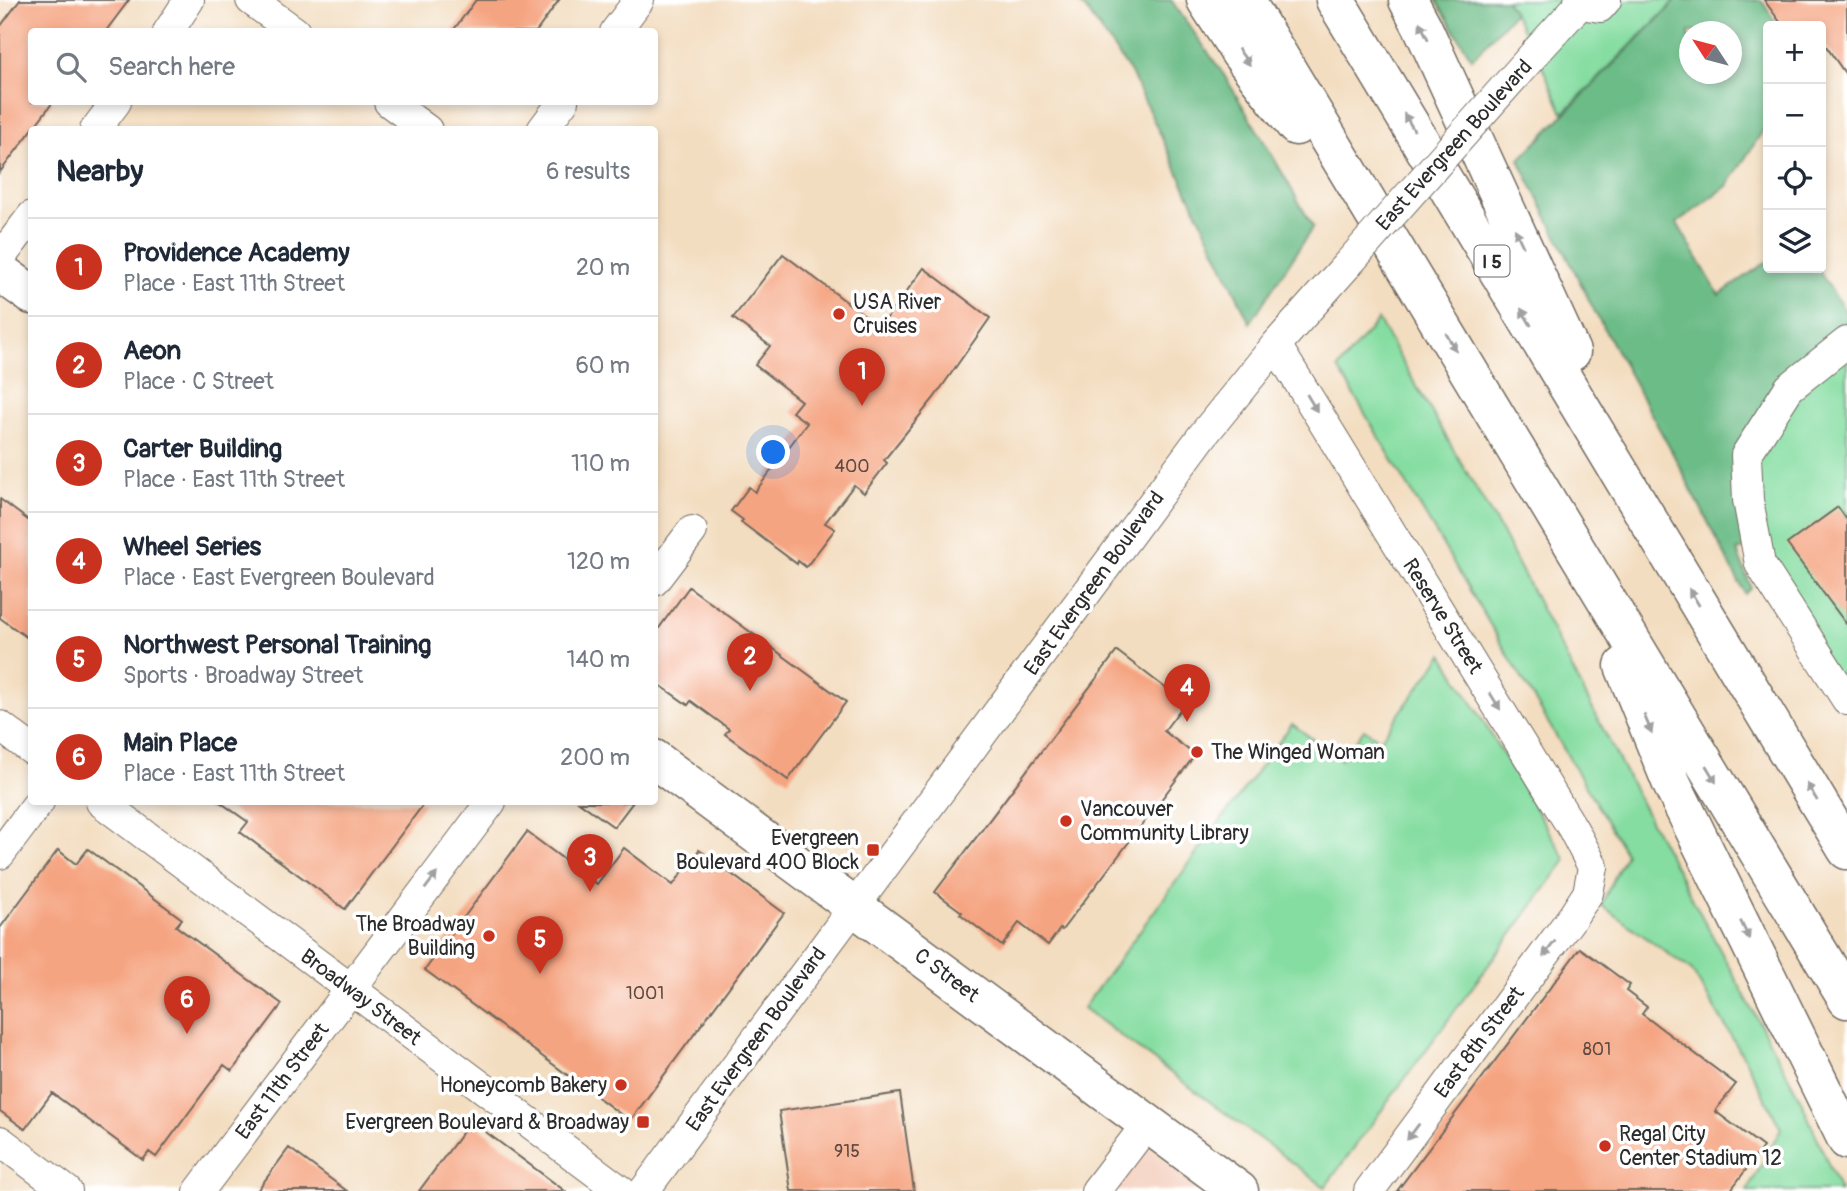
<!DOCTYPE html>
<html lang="en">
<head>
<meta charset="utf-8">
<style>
	:root { --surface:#fff; --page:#f2f2f3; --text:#1f2937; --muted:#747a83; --line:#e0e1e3; --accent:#c8321e }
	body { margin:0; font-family:Pangolin,sans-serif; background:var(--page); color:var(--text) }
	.controls { position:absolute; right:21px; top:21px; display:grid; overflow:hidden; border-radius:7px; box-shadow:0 4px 10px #0003 }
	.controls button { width:63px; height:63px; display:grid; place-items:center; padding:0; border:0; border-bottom:2px solid var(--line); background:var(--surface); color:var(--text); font:35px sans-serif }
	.compass { position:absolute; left:1679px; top:21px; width:63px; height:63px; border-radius:50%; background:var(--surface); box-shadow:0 4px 10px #0003; rotate:306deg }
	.you { position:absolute; left:774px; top:453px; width:24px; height:24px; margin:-18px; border:5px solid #fff; border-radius:50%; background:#1a73e8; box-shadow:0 0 0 10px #1a73e833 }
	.badge { display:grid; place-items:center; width:46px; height:46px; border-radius:50%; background:var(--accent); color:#fff; font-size:23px; font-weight:700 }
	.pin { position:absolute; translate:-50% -58px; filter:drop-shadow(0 2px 4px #0008) }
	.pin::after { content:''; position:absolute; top:37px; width:24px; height:21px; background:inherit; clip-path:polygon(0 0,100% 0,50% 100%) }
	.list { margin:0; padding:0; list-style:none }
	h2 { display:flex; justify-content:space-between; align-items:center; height:91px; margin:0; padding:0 28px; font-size:30px }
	h2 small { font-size:23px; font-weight:400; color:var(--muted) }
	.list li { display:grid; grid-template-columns:46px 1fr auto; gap:21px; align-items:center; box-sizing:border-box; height:98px; padding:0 28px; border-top:2px solid var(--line) }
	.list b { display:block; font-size:26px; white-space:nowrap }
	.list p { margin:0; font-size:23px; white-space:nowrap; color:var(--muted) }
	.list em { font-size:23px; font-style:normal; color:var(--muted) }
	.icon { flex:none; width:38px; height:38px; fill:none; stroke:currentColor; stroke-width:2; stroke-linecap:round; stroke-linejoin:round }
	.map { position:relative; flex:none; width:1847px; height:1191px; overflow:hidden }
	.search { position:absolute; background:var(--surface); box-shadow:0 4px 10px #0003; left:28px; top:28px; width:630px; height:77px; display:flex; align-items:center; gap:18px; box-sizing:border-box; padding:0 24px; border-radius:7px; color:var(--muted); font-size:26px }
	.panel { position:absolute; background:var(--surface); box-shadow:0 4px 10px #0003; left:28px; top:126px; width:630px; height:679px; border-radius:7px }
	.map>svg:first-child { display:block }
</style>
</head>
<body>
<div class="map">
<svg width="1847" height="1191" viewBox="0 0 1847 1191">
	<rect width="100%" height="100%" fill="#fff"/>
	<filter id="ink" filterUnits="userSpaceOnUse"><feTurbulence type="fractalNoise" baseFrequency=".0143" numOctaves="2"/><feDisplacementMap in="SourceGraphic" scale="14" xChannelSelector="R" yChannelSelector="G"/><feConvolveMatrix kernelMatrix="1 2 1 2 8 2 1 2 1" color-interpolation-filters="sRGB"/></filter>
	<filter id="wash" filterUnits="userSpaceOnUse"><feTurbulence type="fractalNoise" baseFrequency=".00686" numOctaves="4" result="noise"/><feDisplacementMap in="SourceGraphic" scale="28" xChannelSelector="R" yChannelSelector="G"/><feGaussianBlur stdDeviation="1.57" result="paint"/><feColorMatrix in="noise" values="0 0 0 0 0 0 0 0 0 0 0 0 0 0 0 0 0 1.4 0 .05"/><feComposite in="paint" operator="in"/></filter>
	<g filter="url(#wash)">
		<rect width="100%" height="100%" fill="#f3ddc0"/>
		<path fill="#f5d3c2" d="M1148 1147 1205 1191H1115Z"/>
		<path fill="#85dda1" stroke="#588466" stroke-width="2" d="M1506 0H1676L1563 113 1536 53Z
			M1378 320 1501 531 1653 826 1800 1098 1840 1191H1747L1781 1129 1745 1059 1692 971 1601 905 1626 854 1338 368Z
			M1847 342V698L1760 564 1746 455Z
			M1443 654 1566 860 1325 1187 1083 1008 1292 724 1341 760 1364 729 1380 740Z"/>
		<path fill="#6cbc87" stroke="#4c7459" stroke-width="2" fill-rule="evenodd" d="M1076 0H1171L1224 75 1275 160 1313 227 1250 323 1131 73 1088 12Z
			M1436 0H1506L1514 13 1472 59Z
			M1677 0H1761L1778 26H1768V123L1727 186 1677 223 1719 295 1768 261V268H1817L1847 314V342L1746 455 1755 546 1737 551 1751 587 1745 594 1671 450 1597 316 1519 160ZM1689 32H1731V74H1689Z"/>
		<g id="blocks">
			<path fill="#f5a481" d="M20 0H129L105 32H32V102H53L0 172V27Z
				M476 0H559L536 32H452Z
				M1764 0H1847V76L1821 39V26H1783Z
				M783 254 880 327 924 268 990 318 934 398 884 460 887 463 864 493 854 485 825 523 835 529 806 567 798 561 797 564 741 522 743 520 731 511 749 487 755 492 807 423 792 412 801 401 755 365 770 346 733 318Z
				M0 499 32 523V641L0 618Z
				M1838 507 1847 520V625L1787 544Z
				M689 587 846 702 788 780 725 734 729 729 691 701 688 705 654 681V635Z
				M1117 651 1185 703 1164 731 1195 755 1062 930 1060 929 1048 945 1019 923 1002 946 960 914 962 912 935 892Z
				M220 802H425L345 909 240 832 248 822Z
				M579 802H633L614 827Z
				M527 832 597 884 624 848 673 885 699 850 784 913 630 1121 425 970Z
				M88 849 182 919 176 926 282 1004 232 1071 224 1065 156 1157 149 1152 143 1160 52 1093 25 1129 0 1111V928L58 850 76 864Z
				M1580 948 1630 985 1626 991 1647 1007 1642 1014 1736 1084 1715 1111 1763 1147 1730 1191H1397Z
				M900 1093 914 1191H791L779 1111Z
				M471 1121 565 1191H419Z
				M289 1148 347 1191H257Z"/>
		</g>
	</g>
	<g filter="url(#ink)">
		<use href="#blocks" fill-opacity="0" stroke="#71695f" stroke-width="2"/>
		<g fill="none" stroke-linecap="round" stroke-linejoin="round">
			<defs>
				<path id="minor" d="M251 0 295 32
					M1580 4 1600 7 1606 0
					M168 32 189 0
					M615 32 639 0
					M1536 52 1580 4 1579 0
					M389 102 427 130
					M95 130 116 102
					M542 130 563 102
					M0 258 32 216
					M1847 342 1789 388 1746 455 1748 500 1760 564 1847 700
					M1276 345 1573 829 1593 867 1588 893 1573 916 1369 1191
					M654 581 692 531
					M0 726 32 750
					M101 802 621 1191
					M0 854 39 802
					M0 1141 67 1191
					M199 1191 491 802
					M644 1191 1203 435 1276 345 1348 264
					M1096 1191 1147 1124"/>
				<path id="major" d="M0 272 32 295
					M654 759 1239 1191"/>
				<path id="highway" d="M1206 0 1240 53 1296 126
					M1245 0 1847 999
					M1335 0 1847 850
					M1408 0 1422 26 1571 352
					M1624 666 1672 784 1847 1140"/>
			</defs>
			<use href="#minor" stroke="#71695f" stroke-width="32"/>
			<use href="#major" stroke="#71695f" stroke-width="41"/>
			<use href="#highway" stroke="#71695f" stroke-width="41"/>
			<use href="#minor" stroke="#fff" stroke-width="30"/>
			<use href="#major" stroke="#fff" stroke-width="38"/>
			<use href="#highway" stroke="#fff" stroke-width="38"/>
			<defs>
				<path id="minor-bridge" d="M1348 264 1536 52"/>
			</defs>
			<use href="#minor-bridge" stroke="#71695f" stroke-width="32" stroke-linecap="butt"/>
			<use href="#minor-bridge" stroke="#fff" stroke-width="30"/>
		</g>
		<defs><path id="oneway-solid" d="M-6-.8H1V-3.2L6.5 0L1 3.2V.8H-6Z" transform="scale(1.75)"/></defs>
		<g fill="#a0a0a0">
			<use href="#oneway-solid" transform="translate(1424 31) rotate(-116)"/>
			<use href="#oneway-solid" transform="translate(1244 57) rotate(54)"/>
			<use href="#oneway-solid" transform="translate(1409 122) rotate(-121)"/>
			<use href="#oneway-solid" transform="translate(1519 238) rotate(-115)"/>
			<use href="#oneway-solid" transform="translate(1526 317) rotate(-121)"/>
			<use href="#oneway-solid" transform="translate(1451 342) rotate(59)"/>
			<use href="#oneway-solid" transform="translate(1312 403) rotate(59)"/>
			<use href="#oneway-solid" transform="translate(1694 597) rotate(-121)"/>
			<use href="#oneway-solid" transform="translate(1495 701) rotate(58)"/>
			<use href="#oneway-solid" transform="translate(1648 724) rotate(67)"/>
			<use href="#oneway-solid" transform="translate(1711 774) rotate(59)"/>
			<use href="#oneway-solid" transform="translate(1812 792) rotate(-121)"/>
			<use href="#oneway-solid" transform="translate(431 881) rotate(-53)"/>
			<use href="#oneway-solid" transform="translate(1745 930) rotate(64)"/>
			<use href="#oneway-solid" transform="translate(1549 949) rotate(127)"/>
			<use href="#oneway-solid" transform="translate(1413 1132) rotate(127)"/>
		</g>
	</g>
	<g fill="#c8321e" stroke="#fff" stroke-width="2.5">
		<circle cx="839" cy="314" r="7"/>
		<circle cx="1197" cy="752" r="7"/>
		<circle cx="1066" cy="821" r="7"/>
		<rect x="866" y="843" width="14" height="14" rx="3.5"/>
		<circle cx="489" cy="936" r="7"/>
		<circle cx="621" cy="1085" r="7"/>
		<rect x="636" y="1115" width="14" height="14" rx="3.5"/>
		<circle cx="1605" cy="1146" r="7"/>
	</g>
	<g text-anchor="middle" stroke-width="7" stroke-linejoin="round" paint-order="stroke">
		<g font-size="18" fill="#5e4940">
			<text x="852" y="472">400</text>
			<text x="645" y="999">1001</text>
			<text x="1597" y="1055">801</text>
			<text x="847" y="1157">915</text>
		</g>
		<rect fill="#fff" stroke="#6b6b6b" stroke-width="2" x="1474.5" y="245.5" width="35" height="31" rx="5"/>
		<g font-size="19" font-weight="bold" fill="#2b2b2b">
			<text x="1492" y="268">I 5</text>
		</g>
		<g font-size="21" fill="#2b2b2b" stroke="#fff">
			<text transform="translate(1454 145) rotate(-48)" y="7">East Evergreen Boulevard</text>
			<text transform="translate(1094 583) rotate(-54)" y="7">East Evergreen Boulevard</text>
			<text transform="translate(1443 616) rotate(58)" y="7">Reserve Street</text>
			<text transform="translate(947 975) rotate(37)" y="7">C Street</text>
			<text transform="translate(361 997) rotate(37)" y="7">Broadway Street</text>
			<text transform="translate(756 1039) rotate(-54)" y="7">East Evergreen Boulevard</text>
			<text transform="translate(1479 1042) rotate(-53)" y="7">East 8th Street</text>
			<text transform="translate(282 1081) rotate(-53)" y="7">East 11th Street</text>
		</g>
		<g font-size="21" fill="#2b2b2b" stroke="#fff" text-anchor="start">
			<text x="853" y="309">USA River<tspan x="853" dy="24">Cruises</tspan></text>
			<text x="1211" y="759">The Winged Woman</text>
			<text x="1080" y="816">Vancouver<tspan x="1080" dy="24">Community Library</tspan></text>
			<text x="859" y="845" text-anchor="end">Evergreen<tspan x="859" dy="24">Boulevard 400 Block</tspan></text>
			<text x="475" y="931" text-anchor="end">The Broadway<tspan x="475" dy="24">Building</tspan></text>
			<text x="607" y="1092" text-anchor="end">Honeycomb Bakery</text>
			<text x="629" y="1129" text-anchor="end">Evergreen Boulevard &amp; Broadway</text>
			<text x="1619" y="1141">Regal City<tspan x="1619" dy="24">Center Stadium 12</tspan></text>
		</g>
	</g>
</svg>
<div class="controls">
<button>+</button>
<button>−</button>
<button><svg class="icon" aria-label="locate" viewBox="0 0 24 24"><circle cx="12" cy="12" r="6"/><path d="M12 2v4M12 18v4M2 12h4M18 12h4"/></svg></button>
<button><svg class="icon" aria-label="layers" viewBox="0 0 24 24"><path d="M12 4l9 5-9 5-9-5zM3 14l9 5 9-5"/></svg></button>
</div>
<svg class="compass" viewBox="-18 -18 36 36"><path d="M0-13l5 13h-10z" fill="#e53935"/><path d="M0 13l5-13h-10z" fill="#747a83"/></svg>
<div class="you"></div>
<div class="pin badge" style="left:862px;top:406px">1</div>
<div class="pin badge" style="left:750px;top:691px">2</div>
<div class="pin badge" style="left:590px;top:892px">3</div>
<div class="pin badge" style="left:1187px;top:722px">4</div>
<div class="pin badge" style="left:540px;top:974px">5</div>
<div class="pin badge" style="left:187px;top:1034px">6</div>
<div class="search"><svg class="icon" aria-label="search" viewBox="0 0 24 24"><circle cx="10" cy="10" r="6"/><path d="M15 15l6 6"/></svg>Search here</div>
<section class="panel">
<h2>Nearby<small>6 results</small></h2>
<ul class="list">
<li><span class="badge">1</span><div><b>Providence Academy</b><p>Place · East 11th Street</p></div><em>20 m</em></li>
<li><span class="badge">2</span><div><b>Aeon</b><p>Place · C Street</p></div><em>60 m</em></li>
<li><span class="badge">3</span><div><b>Carter Building</b><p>Place · East 11th Street</p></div><em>110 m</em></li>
<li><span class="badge">4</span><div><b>Wheel Series</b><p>Place · East Evergreen Boulevard</p></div><em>120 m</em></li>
<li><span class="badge">5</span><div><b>Northwest Personal Training</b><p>Sports · Broadway Street</p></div><em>140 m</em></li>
<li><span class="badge">6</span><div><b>Main Place</b><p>Place · East 11th Street</p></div><em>200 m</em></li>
</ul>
</section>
</div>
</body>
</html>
